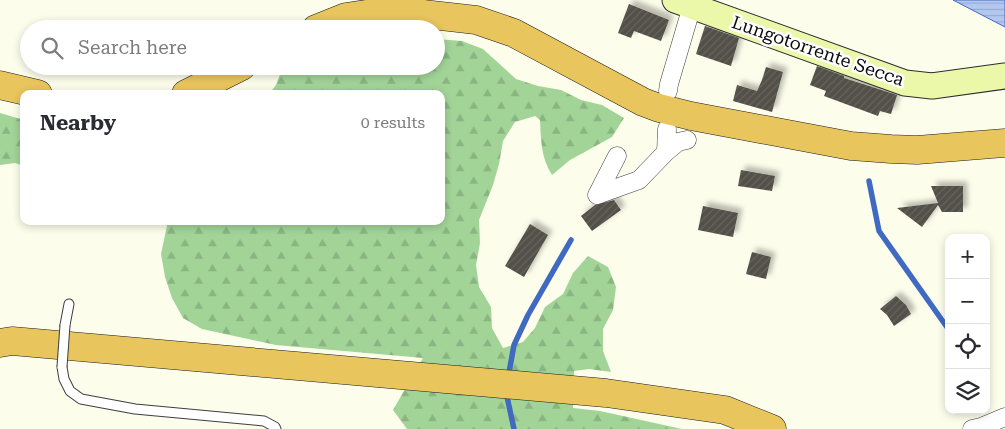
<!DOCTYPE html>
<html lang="en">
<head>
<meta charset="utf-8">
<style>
	:root { --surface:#fff; --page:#f7f7f7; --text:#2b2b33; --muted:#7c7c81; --line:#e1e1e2 }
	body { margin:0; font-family:"Roboto Serif",serif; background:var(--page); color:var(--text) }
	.controls { position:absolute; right:15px; bottom:15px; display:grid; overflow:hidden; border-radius:10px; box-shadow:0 2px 8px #0003 }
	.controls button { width:45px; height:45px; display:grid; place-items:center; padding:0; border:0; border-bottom:1px solid var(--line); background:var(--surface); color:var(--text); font:25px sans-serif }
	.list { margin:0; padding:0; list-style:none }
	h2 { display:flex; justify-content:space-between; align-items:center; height:65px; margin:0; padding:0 20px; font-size:21px }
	h2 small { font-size:16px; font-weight:400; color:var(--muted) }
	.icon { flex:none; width:28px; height:28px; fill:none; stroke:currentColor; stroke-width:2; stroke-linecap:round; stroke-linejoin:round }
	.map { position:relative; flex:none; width:1005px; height:429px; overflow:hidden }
	.search { position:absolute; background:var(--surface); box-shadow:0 2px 8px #0003; left:20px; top:20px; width:425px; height:55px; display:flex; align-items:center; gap:12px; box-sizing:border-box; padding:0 18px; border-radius:28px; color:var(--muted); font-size:19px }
	.panel { position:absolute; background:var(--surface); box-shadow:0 2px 8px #0003; left:20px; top:90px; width:425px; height:135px; border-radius:10px }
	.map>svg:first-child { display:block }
</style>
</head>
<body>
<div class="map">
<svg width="1005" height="429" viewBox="0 0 1005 429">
	<defs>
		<pattern id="forest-firs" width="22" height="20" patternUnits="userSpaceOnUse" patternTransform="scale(1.25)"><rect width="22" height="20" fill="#a2d498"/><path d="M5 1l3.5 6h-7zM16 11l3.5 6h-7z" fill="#8ab582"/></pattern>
		<pattern id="water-rules" width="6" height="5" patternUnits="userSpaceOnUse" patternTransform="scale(1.25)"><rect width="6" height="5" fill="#b3c8f1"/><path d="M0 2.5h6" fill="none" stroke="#99aacd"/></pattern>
		<pattern id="building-hatch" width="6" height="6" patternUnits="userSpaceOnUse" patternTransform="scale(1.25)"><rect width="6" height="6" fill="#534f48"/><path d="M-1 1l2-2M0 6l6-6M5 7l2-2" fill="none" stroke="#67645e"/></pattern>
		<filter id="shadow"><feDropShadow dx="4.5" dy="-4.5" stdDeviation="2.5" flood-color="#0004"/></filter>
	</defs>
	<rect width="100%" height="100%" fill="#fcfdeb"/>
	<path fill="url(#forest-firs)" d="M436 39 462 41 483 49 516 79 538 86 561 90 581 100 602 105 624 118 612 137 570 160 552 175C541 158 541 140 540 120L535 116 515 122 503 141 499 164 493 185 479 220 480 243 476 265 479 287 491 307 492 328 503 348 523 342 535 328 545 307 563 294 573 273 588 256 608 267 616 287 613 310 603 329V351L611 372 589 369 574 371 573 408 600 411 682 429H407L393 410 423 358 276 345 202 329 183 318 172 298 165 277 161 254 168 221H441V94H269L276 85 283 66H436Z
		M0 113 24 120V166L15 163 0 165Z"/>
	<path fill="url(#water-rules)" stroke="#4069c2" d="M953 0H1005V27Z"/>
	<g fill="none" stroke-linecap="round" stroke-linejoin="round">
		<path stroke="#4069c2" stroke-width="5.5" d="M869 181 879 231 949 330
			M508 378 514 345 528 315 571 240
			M506 392 514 429"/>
	</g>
	<path fill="url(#building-hatch)" filter="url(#shadow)" d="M629 4 669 20 661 41 634 31 631 38 618 33Z
		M705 26 739 38 731 66 696 54Z
		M817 66 844 76V78L897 95 891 114 880 111 878 116 824 96 826 91 810 85Z
		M766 67 783 72 772 112 733 101 737 85 757 91 762 80Z
		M741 170 775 176 772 191 738 186Z
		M931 186H963V212H942L938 205 922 227 897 208 938 203Z
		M614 200 621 210 592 231 581 216 595 205Z
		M703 206 738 213 733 237 698 230Z
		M530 224 548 235 524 277 505 266Z
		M752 252 771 257 766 279 746 274Z
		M896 296 906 305 911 314 894 326 887 315 880 309Z"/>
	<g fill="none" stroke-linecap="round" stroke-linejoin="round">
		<defs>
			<path id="service" d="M65 325 69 304
				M62 367 64 379 70 391 81 399 135 409 264 421 275 427 276 429"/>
			<path id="minor" d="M668 91 669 84 692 6
				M666 152 678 142 687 140
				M597 195 639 180 666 152 667 129
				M597 195 617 156
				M972 429 981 427 1005 417"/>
			<path id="secondary" d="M675 0 905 83 932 86 1005 76"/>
			<path id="motorway" d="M316 29 346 17 366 14 415 13 476 20 514 33 643 102 659 108 691 116 851 146 891 149 917 150 1005 143
				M0 85 38 94
				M186 94 242 66
				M0 343 12 341 606 393 725 410 772 429"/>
		</defs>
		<use href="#service" stroke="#3e3e3e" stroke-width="11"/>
		<use href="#minor" stroke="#3e3e3e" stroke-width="19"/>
		<use href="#secondary" stroke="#2d2d2d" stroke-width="27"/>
		<use href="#motorway" stroke="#1c1c1c" stroke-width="29"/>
		<use href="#service" stroke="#fff" stroke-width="9"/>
		<use href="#minor" stroke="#fff" stroke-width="18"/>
		<use href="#secondary" stroke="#ebf8aa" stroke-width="25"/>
		<use href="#motorway" stroke="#e9c55d" stroke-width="28"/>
		<defs>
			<path id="service-bridge" d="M62 367 65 325"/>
		</defs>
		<use href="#service-bridge" stroke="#3e3e3e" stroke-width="11" stroke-linecap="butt"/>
		<use href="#service-bridge" stroke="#fff" stroke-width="9"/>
	</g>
	<g text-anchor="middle" stroke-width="5" stroke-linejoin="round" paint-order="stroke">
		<g font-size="18" fill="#0b0b0b" stroke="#fff">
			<text transform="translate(818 51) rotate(19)" y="6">Lungotorrente Secca</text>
		</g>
	</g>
</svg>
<div class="controls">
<button>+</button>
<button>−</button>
<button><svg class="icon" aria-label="locate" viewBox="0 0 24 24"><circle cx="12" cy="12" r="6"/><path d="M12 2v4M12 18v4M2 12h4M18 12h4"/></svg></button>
<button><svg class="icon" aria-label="layers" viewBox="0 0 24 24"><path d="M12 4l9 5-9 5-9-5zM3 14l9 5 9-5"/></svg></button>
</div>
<div class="search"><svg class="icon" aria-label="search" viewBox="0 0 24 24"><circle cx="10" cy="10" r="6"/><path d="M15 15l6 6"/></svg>Search here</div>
<section class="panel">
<h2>Nearby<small>0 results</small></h2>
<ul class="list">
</ul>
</section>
</div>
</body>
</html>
